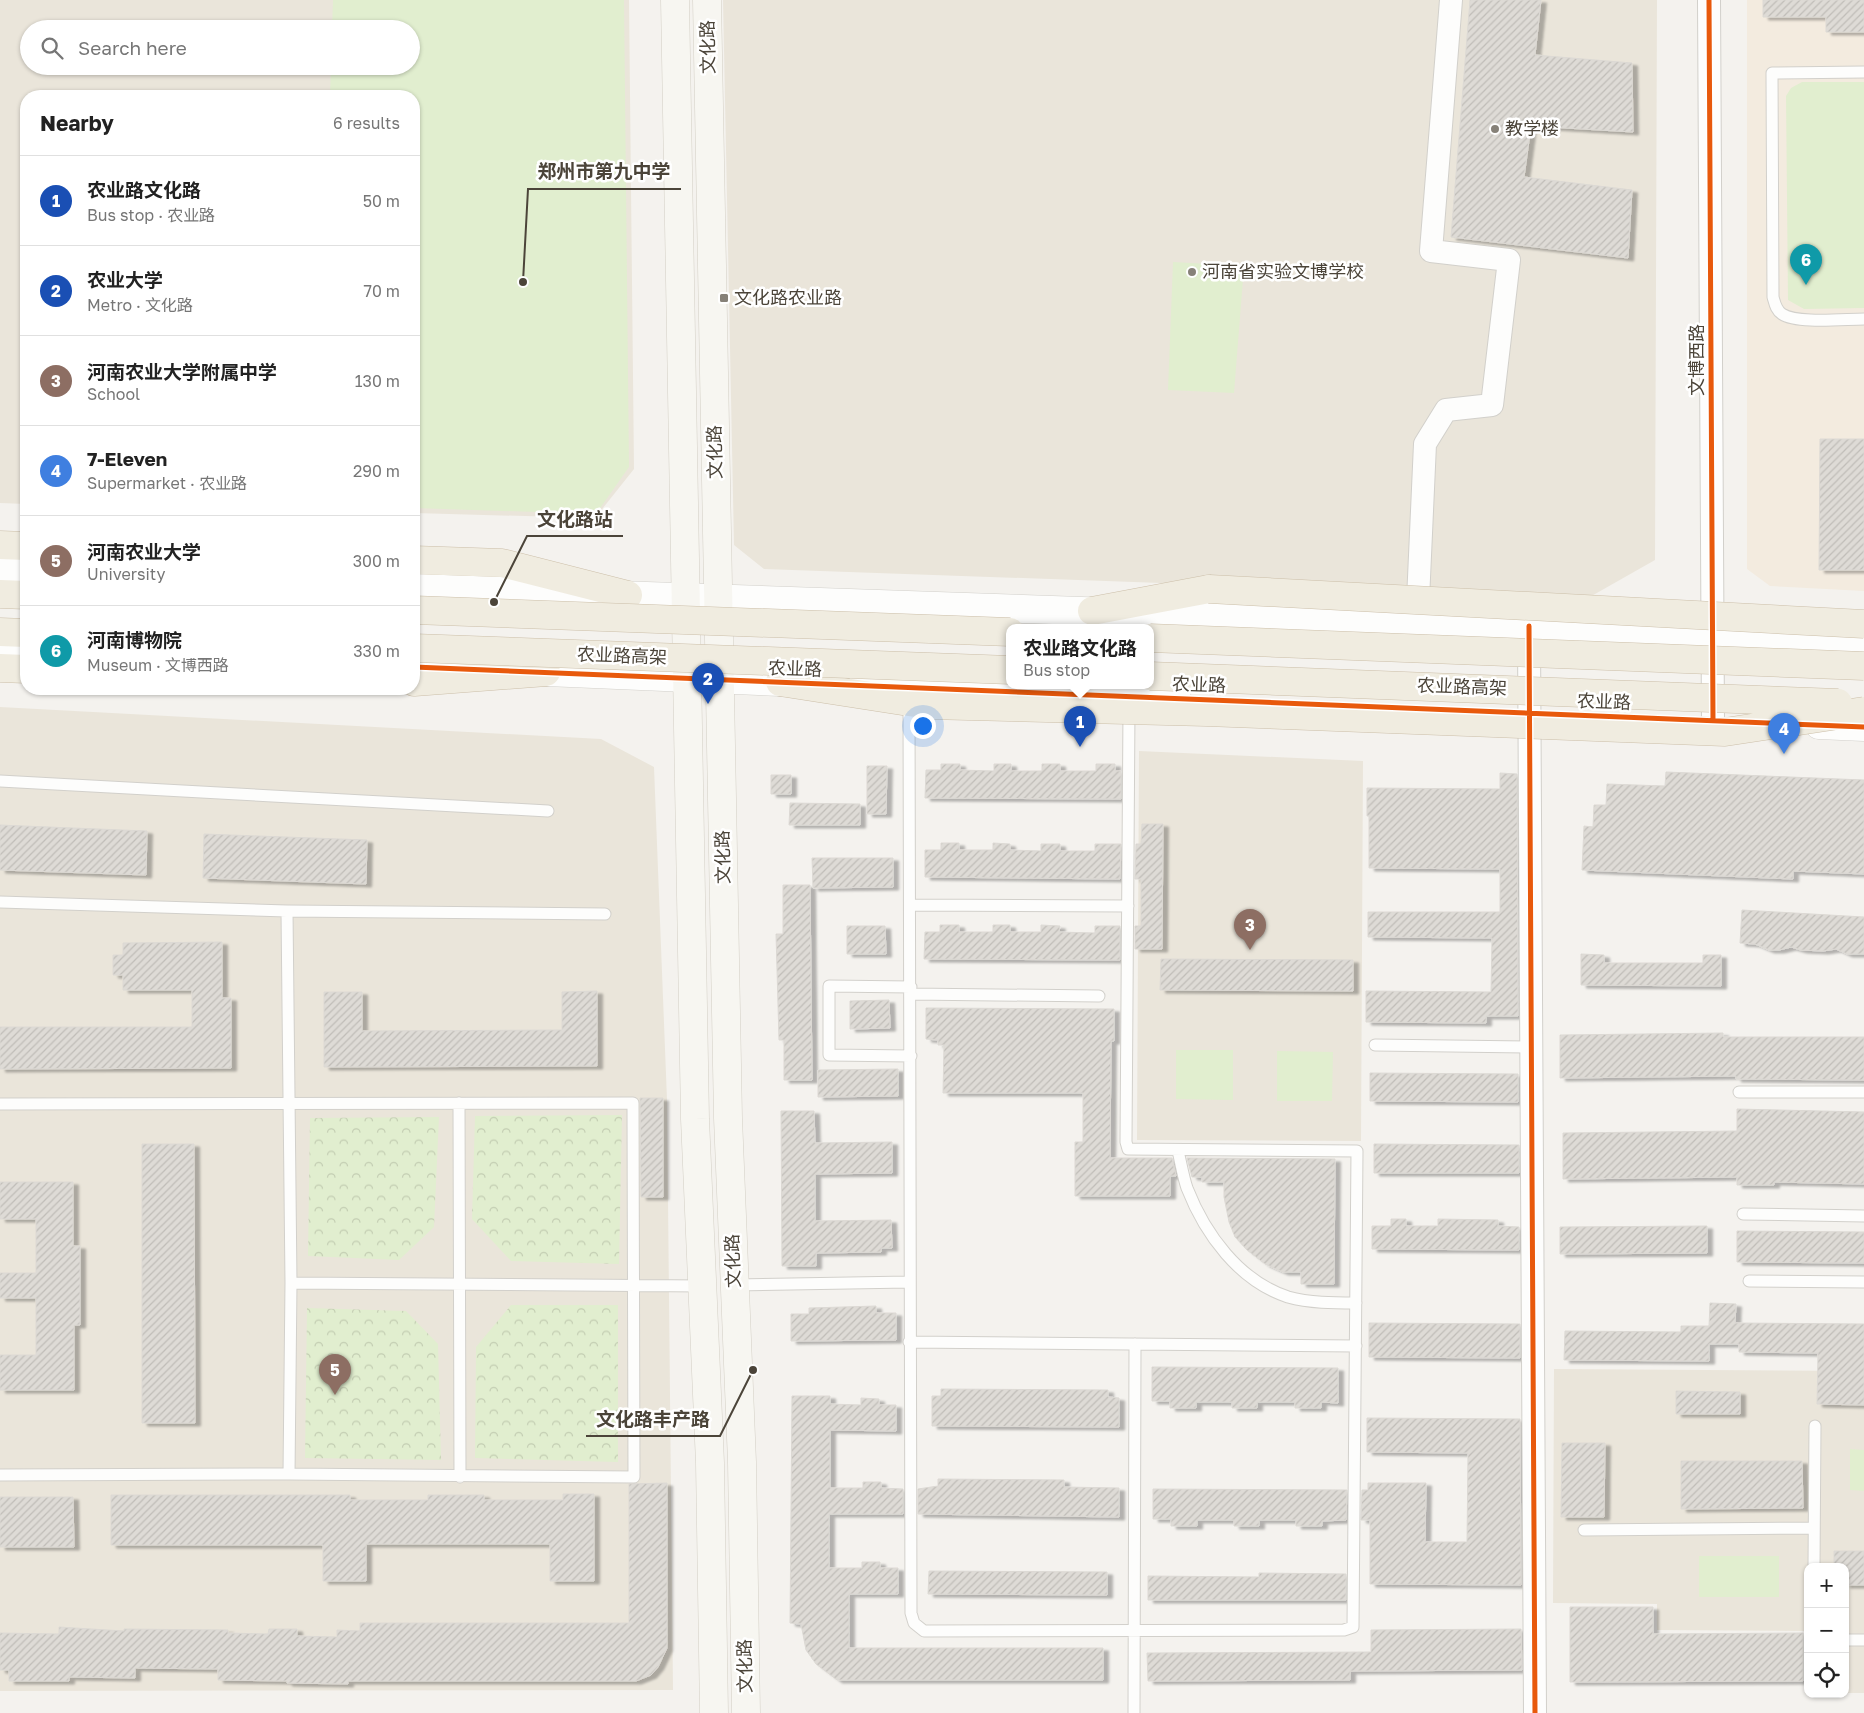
<!DOCTYPE html>
<html lang="en">
<head>
<meta charset="utf-8">
<style>
	:root { --surface:#fff; --page:#f6f6f6; --text:#222; --muted:#767676; --line:#e0e0e0; --accent:#2563eb }
	body { margin:0; font-family:"Golos Text","Noto Sans SC",sans-serif; background:var(--page); color:var(--text) }
	.controls { position:absolute; right:15px; bottom:15px; display:grid; overflow:hidden; border-radius:10px; box-shadow:0 1px 4px #0004 }
	.controls button { width:45px; height:45px; display:grid; place-items:center; padding:0; border:0; border-bottom:1px solid var(--line); background:var(--surface); color:var(--text); font:25px sans-serif }
	.you { position:absolute; left:922px; top:725px; width:18px; height:18px; margin:-12px; border:4px solid #fff; border-radius:50%; background:#1a73e8; box-shadow:0 0 0 8px #1a73e833 }
	.badge { display:grid; place-items:center; width:32px; height:32px; border-radius:50%; background:var(--accent); color:#fff; font-size:16px; font-weight:700 }
	.pin { position:absolute; translate:-50% -41px; filter:drop-shadow(0 1px 2px #0008) }
	.pin::after { content:''; position:absolute; top:26px; width:18px; height:15px; background:inherit; clip-path:polygon(0 0,100% 0,50% 100%) }
	.popup { position:absolute; left:1006px; top:624px; width:148px; height:65px; box-sizing:border-box; display:grid; place-content:center; border-radius:10px; background:var(--surface); filter:drop-shadow(0 1px 4px #0005); font-size:16px; white-space:nowrap; color:var(--muted) }
	.popup b { font-size:19px; color:var(--text) }
	.popup::after { content:''; position:absolute; left:50%; top:100%; margin-left:-10px; border:10px solid transparent; border-top-color:var(--surface) }
	.list { margin:0; padding:0; list-style:none }
	h2 { display:flex; justify-content:space-between; align-items:center; height:65px; margin:0; padding:0 20px; font-size:21px }
	h2 small { font-size:16px; font-weight:400; color:var(--muted) }
	.list li { display:grid; grid-template-columns:32px 1fr auto; gap:15px; align-items:center; box-sizing:border-box; height:90px; padding:0 20px; border-top:1px solid var(--line) }
	.list b { display:block; font-size:19px; white-space:nowrap }
	.list p { margin:0; font-size:16px; white-space:nowrap; color:var(--muted) }
	.list em { font-size:16px; font-style:normal; color:var(--muted) }
	.icon { flex:none; width:28px; height:28px; fill:none; stroke:currentColor; stroke-width:2; stroke-linecap:round; stroke-linejoin:round }
	.map { position:relative; flex:none; width:1864px; height:1713px; overflow:hidden }
	.search { position:absolute; background:var(--surface); box-shadow:0 1px 4px #0004; left:20px; top:20px; width:400px; height:55px; display:flex; align-items:center; gap:12px; box-sizing:border-box; padding:0 18px; border-radius:28px; color:var(--muted); font-size:19px }
	.panel { position:absolute; background:var(--surface); box-shadow:0 1px 4px #0004; left:20px; top:90px; width:400px; height:605px; border-radius:20px }
	.map>svg:first-child { display:block }
</style>
</head>
<body>
<div class="map">
<svg width="1864" height="1713" viewBox="0 0 1864 1713">
	<defs>
		<pattern id="forest-crowns" width="20" height="18" patternUnits="userSpaceOnUse" patternTransform="scale(1.25)"><rect width="20" height="18" fill="#e1eecf"/><path d="M2 6a3 3 0 1 1 6 0M12 15a3 3 0 1 1 6 0" fill="none" stroke="#c3cdb2"/></pattern>
		<pattern id="building-hatch" width="6" height="6" patternUnits="userSpaceOnUse" patternTransform="scale(1.25)"><rect width="6" height="6" fill="#dedbd6"/><path d="M-1 1l2-2M0 6l6-6M5 7l2-2" fill="none" stroke="#c0bdb8"/></pattern>
		<filter id="shadow"><feDropShadow dx="5.5" dy="3" stdDeviation="1" flood-color="#0004"/></filter>
	</defs>
	<rect width="100%" height="100%" fill="#f4f2ee"/>
	<path fill="#f3ebdf" d="M1747 0H1864V591L1770 586 1747 569Z"/>
	<path fill="#eae5da" fill-rule="evenodd" d="M0 0H629L634 469 595 518 414 513V96H26V504L0 503ZM29 29H411V66H29Z
		M723 0H1657L1655 560 1588 598 764 569 734 545Z
		M0 707 601 739 654 767 667 1100 673 1690 0 1691Z
		M1139 751 1363 761 1361 1141 1137 1140Z
		M1554 1369 1864 1371V1693H1845V1567H1808V1692L1807 1631 1657 1630V1604L1553 1603Z"/>
	<path fill="#e1eecf" d="M333 0H624L629 467 596 514 414 508V96H330L331 66H411V29H332Z
		M1802 82H1864V308L1804 309 1788 300 1786 96 1791 88Z
		M1173 262 1244 266 1234 393 1168 390Z
		M1176 1050H1233V1100L1176 1099Z
		M1277 1051 1333 1052 1332 1101H1277Z
		M1850 1449 1864 1450V1491L1850 1490Z
		M1699 1556H1779V1597H1699Z"/>
	<path fill="url(#forest-crowns)" d="M622 1115 619 1264 511 1261 472 1219 475 1116Z
		M439 1117 434 1227 399 1260 308 1256 310 1118Z
		M511 1305H618V1462L475 1458 476 1347Z
		M307 1308 406 1311 438 1344 441 1460 305 1458Z"/>
	<path fill="url(#building-hatch)" stroke="#dcd9d4" filter="url(#shadow)" d="M1470 0H1541L1535 55 1632 63 1633 132 1531 126 1524 177 1632 190 1628 258 1451 237Z
		M1763 0H1864V32H1826V17H1763Z
		M1820 439H1864V570H1819Z
		M941 764H960V770L994 771V764H1011V771H1042V764H1060V771H1096V764H1115V771H1121V799L925 798 926 770H941Z
		M867 766H887L886 814H867Z
		M1666 772 1864 780V874L1793 871V879L1582 870 1584 826 1593 827 1594 805H1606L1607 784 1665 786Z
		M1500 773 1517 774 1518 1016H1486V1023L1366 1022V991L1491 992 1492 938 1368 937V912H1500V869L1369 868V816H1367V788L1500 789Z
		M771 775H791V794H771Z
		M790 803 860 804V825H789Z
		M1142 824H1163L1162 949H1135V926H1141V879H1135L1136 844H1141Z
		M0 825 147 831 146 875 0 870Z
		M204 834 367 840 366 884 203 878Z
		M941 843H959V850H993V843L1010 844V850L1041 851V844H1060V851H1095V844H1121L1120 879 925 877V850H941Z
		M812 858H893V887L813 888Z
		M783 885H810L812 1080H784V1040H779L776 934H783Z
		M1742 910 1864 917V954H1847L1836 949 1823 951 1801 950 1791 947 1779 950H1769L1755 944 1740 943Z
		M940 925H959V932H993V925H1010V932H1041V925L1060 926 1059 932 1095 933V926H1120V960L924 959 925 932H940Z
		M847 926H885L886 954H847Z
		M222 942V998H231V1068L0 1069V1027H192V990H123V975H113V955H123V943Z
		M1581 954 1604 955V963H1703V955H1721V986L1581 985Z
		M1161 959 1353 960V991L1160 990Z
		M597 991V1066L324 1067V992H362V1031L562 1030V992Z
		M889 1000 890 1028 850 1029V1001Z
		M926 1008 1114 1009V1041H1111L1110 1158H1172L1176 1176H1170V1196H1075V1142H1083V1093H943L944 1045H938V1040L926 1039Z
		M1723 1033V1037H1864V1080L1736 1079V1076L1560 1078V1035Z
		M898 1069V1096L818 1097V1070Z
		M1370 1073 1518 1074V1102L1370 1101Z
		M640 1098H663V1197H641Z
		M1737 1109 1864 1112V1184L1774 1182V1185H1737V1177L1563 1179V1133L1737 1131Z
		M781 1111H814L815 1143 892 1142V1173L815 1174V1221L891 1220 892 1248H881V1252L816 1253V1266H782Z
		M142 1144H194L195 1423H142Z
		M1374 1144 1519 1145V1173H1374Z
		M1187 1158 1335 1159 1334 1284H1301V1272H1283L1265 1264 1247 1250 1235 1237 1229 1222 1224 1197V1182H1202V1177H1192Z
		M0 1182H73V1246H80V1325H74V1390H0V1355H36V1298H0V1273H36V1219H0Z
		M1391 1219H1406V1226H1438V1219L1498 1220V1226L1519 1227V1250L1372 1249V1226H1391Z
		M1707 1226V1253L1560 1254V1227Z
		M1737 1231 1864 1232V1263L1737 1262Z
		M1710 1303 1736 1304 1735 1323 1864 1324V1405L1817 1404 1818 1353 1739 1352V1344H1709V1361L1564 1360 1565 1331 1681 1332V1326H1709Z
		M876 1306V1313H896V1340L791 1341V1314H809V1308Z
		M1369 1323 1520 1324V1358L1369 1357Z
		M1152 1367 1338 1368V1403L1321 1402V1408H1295V1402H1257V1408H1232V1402H1196V1408H1170V1401H1152Z
		M941 1389 1108 1390V1397L1119 1398V1427L932 1426V1396H941Z
		M1676 1391 1740 1392V1414H1676Z
		M792 1396H830V1404L861 1405V1398L879 1399V1405H896V1431L830 1430V1488H863V1482H881V1488L903 1489V1514H829V1568H862V1562H880V1568H898V1594H849V1648H1103V1680H837L816 1664 806 1650 801 1624 790 1623Z
		M1367 1418 1520 1419 1521 1585 1370 1584V1520H1361L1362 1490H1368V1483H1426L1425 1542H1467L1468 1453 1367 1452Z
		M1562 1443H1605L1604 1517H1561Z
		M1681 1461H1802L1803 1508 1681 1509Z
		M938 1479 1064 1480V1487L1119 1488V1517L918 1514V1489L938 1486Z
		M667 1483V1648L658 1667 651 1675 636 1681H348V1684L287 1683V1681L218 1680V1669L135 1668V1678L69 1677V1681H9V1670H0V1633L59 1634V1627L124 1631V1629L228 1630V1633L268 1634 269 1629H297V1636L337 1637V1630L360 1631V1623H629V1484Z
		M1153 1489 1347 1490 1346 1520 1322 1521V1526H1296V1520H1259V1526H1234V1520H1197V1526H1171V1519H1153Z
		M563 1494H594V1581H550V1544H366V1581H323V1545H111V1495H350V1500H428V1495H484V1500H563Z
		M0 1497H73L74 1547H0Z
		M1834 1551H1864V1585H1845V1567H1834Z
		M929 1571 1107 1572V1595L928 1594Z
		M1259 1573 1346 1574V1600H1148V1576L1259 1577Z
		M1570 1607H1653V1634L1803 1633V1681L1570 1682Z
		M1521 1629 1522 1670 1350 1671V1680L1148 1681 1147 1653 1371 1652V1630Z"/>
	<g fill="none" stroke-linecap="round" stroke-linejoin="round">
		<defs>
			<path id="service" d="M1864 72 1772 73 1773 297C1775 304 1776 310 1782 314 1797 324 1844 319 1864 319
				M909 702C911 1006 909 1310 911 1613L914 1623 924 1631 1344 1630 1353 1627 1357 1151 1128 1149 1126 1142 1129 710
				M0 781 548 811
				M0 902 287 911 605 914
				M910 905 1128 906
				M287 911 291 1283 289 1474
				M911 987 829 986V1055L911 1056
				M911 994 1099 996
				M1375 1045 1531 1047
				M1739 1092H1864
				M459 1103 460 1477
				M0 1104 633 1103 634 1477 289 1474 0 1475
				M1178 1151C1181 1163 1183 1176 1187 1188 1205 1234 1239 1281 1288 1297 1310 1303 1333 1303 1356 1303
				M1743 1214 1864 1216
				M1749 1281 1864 1282
				M291 1283 703 1286
				M735 1285 908 1282
				M909 1342 1356 1346
				M1584 1530 1814 1528
				M1814 1567 1815 1426
				M1845 1640H1864
				M1134 1713 1135 1344"/>
			<path id="minor" d="M1709 0 1713 720
				M1418 600 1425 444 1446 410 1492 405 1509 260 1431 251 1451 0
				M1529 637 1535 1713"/>
			<path id="tertiary" d="M0 571 26 573
				M414 588 1864 638
				M0 649 26 651
				M414 667 465 669
				M523 671 804 683
				M862 685 1177 698
				M1819 725 1864 727"/>
			<path id="secondary" d="M675 0 695 1119 710 1463 714 1713
				M707 0 728 1118 742 1462 746 1713"/>
			<path id="trunk" d="M0 545 26 546
				M414 560 502 563 628 595
				M0 594 26 595
				M1092 611 1209 589
				M0 632 26 633
				M0 668 26 669
				M414 682 546 672
				M780 682 928 705"/>
		</defs>
		<use href="#service" stroke="#d2d0cb" stroke-width="13"/>
		<use href="#minor" stroke="#d2d0cb" stroke-width="24"/>
		<use href="#tertiary" stroke="#d2d0cb" stroke-width="29"/>
		<use href="#secondary" stroke="#d3cfc5" stroke-width="29"/>
		<use href="#trunk" stroke="#ccbfa9" stroke-width="29"/>
		<use href="#service" stroke="#fdfdfc" stroke-width="11"/>
		<use href="#minor" stroke="#fdfdfc" stroke-width="22"/>
		<use href="#tertiary" stroke="#fdfdfc" stroke-width="28"/>
		<use href="#secondary" stroke="#f7f6f1" stroke-width="28"/>
		<use href="#trunk" stroke="#f0ece0" stroke-width="28"/>
		<defs>
			<path id="trunk-bridge" d="M1209 589 1864 624
				M414 610 1010 632
				M1150 638 1864 666
				M414 648 1010 670
				M1150 676 1838 703
				M928 705 1206 712 1725 732 1864 711"/>
		</defs>
		<use href="#trunk-bridge" stroke="#ccbfa9" stroke-width="29" stroke-linecap="butt"/>
		<use href="#trunk-bridge" stroke="#f0ece0" stroke-width="28"/>
		<defs>
			<path id="cycleway" d="M1709 0 1713 720
				M1529 626 1535 1713
				M414 667 1864 727"/>
		</defs>
		<use href="#cycleway" stroke="#fff" stroke-width="8"/>
		<use href="#cycleway" stroke="#e8590c" stroke-width="5"/>
	</g>
	<g fill="#868178" stroke="#fff" stroke-width="2">
		<circle cx="1495" cy="129" r="5"/>
		<circle cx="1192" cy="272" r="5"/>
		<rect x="719" y="293" width="10" height="10" rx="2.5"/>
	</g>
	<g text-anchor="middle" stroke-width="5" stroke-linejoin="round" paint-order="stroke">
		<g font-size="18" fill="#4b4439" stroke="#fff">
			<text transform="translate(708 47) rotate(-91)" y="6">文化路</text>
			<text transform="translate(1697 360) rotate(-90)" y="6">文博西路</text>
			<text transform="translate(715 452) rotate(-91)" y="6">文化路</text>
			<text transform="translate(622 656) rotate(2)" y="6">农业路高架</text>
			<text transform="translate(795 669) rotate(2)" y="6">农业路</text>
			<text transform="translate(1199 685) rotate(2)" y="6">农业路</text>
			<text transform="translate(1462 687) rotate(2)" y="6">农业路高架</text>
			<text transform="translate(1604 702) rotate(2)" y="6">农业路</text>
			<text transform="translate(723 857) rotate(-91)" y="6">文化路</text>
			<text transform="translate(733 1261) rotate(-92)" y="6">文化路</text>
			<text transform="translate(745 1666) rotate(-91)" y="6">文化路</text>
		</g>
		<g font-size="18" fill="#4b4439" stroke="#fff" text-anchor="start">
			<text x="1505" y="135">教学楼</text>
			<text x="1202" y="278">河南省实验文博学校</text>
			<text x="734" y="304">文化路农业路</text>
		</g>
	</g>
	<path fill="none" stroke="#4b4439" stroke-width="2" d="M523 282L528 189H681M494 602L527 536H623M753 1370L720 1436H586"/>
	<g fill="#4b4439" stroke="#fff" stroke-width="2">
		<circle cx="523" cy="282" r="5"/>
		<circle cx="494" cy="602" r="5"/>
		<circle cx="753" cy="1370" r="5"/>
	</g>
	<g font-size="19" text-anchor="middle" font-weight="bold" fill="#4b4439" stroke="#fff" stroke-width="5" stroke-linejoin="round" paint-order="stroke">
		<text x="604" y="178">郑州市第九中学</text>
		<text x="575" y="526">文化路站</text>
		<text x="653" y="1426">文化路丰产路</text>
	</g>
</svg>
<div class="controls">
<button>+</button>
<button>−</button>
<button><svg class="icon" aria-label="locate" viewBox="0 0 24 24"><circle cx="12" cy="12" r="6"/><path d="M12 2v4M12 18v4M2 12h4M18 12h4"/></svg></button>
</div>
<div class="you"></div>
<div class="pin badge" style="left:1080px;top:747px;background:#1a4fb4">1</div>
<div class="popup"><b>农业路文化路</b>Bus stop</div>
<div class="pin badge" style="left:708px;top:704px;background:#1a4fb4">2</div>
<div class="pin badge" style="left:1250px;top:950px;background:#8d6e63">3</div>
<div class="pin badge" style="left:1784px;top:754px;background:#3f7fe0">4</div>
<div class="pin badge" style="left:335px;top:1395px;background:#8d6e63">5</div>
<div class="pin badge" style="left:1806px;top:285px;background:#0f9aa8">6</div>
<div class="search"><svg class="icon" aria-label="search" viewBox="0 0 24 24"><circle cx="10" cy="10" r="6"/><path d="M15 15l6 6"/></svg>Search here</div>
<section class="panel">
<h2>Nearby<small>6 results</small></h2>
<ul class="list">
<li><span class="badge" style="background:#1a4fb4">1</span><div><b>农业路文化路</b><p>Bus stop · 农业路</p></div><em>50 m</em></li>
<li><span class="badge" style="background:#1a4fb4">2</span><div><b>农业大学</b><p>Metro · 文化路</p></div><em>70 m</em></li>
<li><span class="badge" style="background:#8d6e63">3</span><div><b>河南农业大学附属中学</b><p>School</p></div><em>130 m</em></li>
<li><span class="badge" style="background:#3f7fe0">4</span><div><b>7-Eleven</b><p>Supermarket · 农业路</p></div><em>290 m</em></li>
<li><span class="badge" style="background:#8d6e63">5</span><div><b>河南农业大学</b><p>University</p></div><em>300 m</em></li>
<li><span class="badge" style="background:#0f9aa8">6</span><div><b>河南博物院</b><p>Museum · 文博西路</p></div><em>330 m</em></li>
</ul>
</section>
</div>
</body>
</html>
